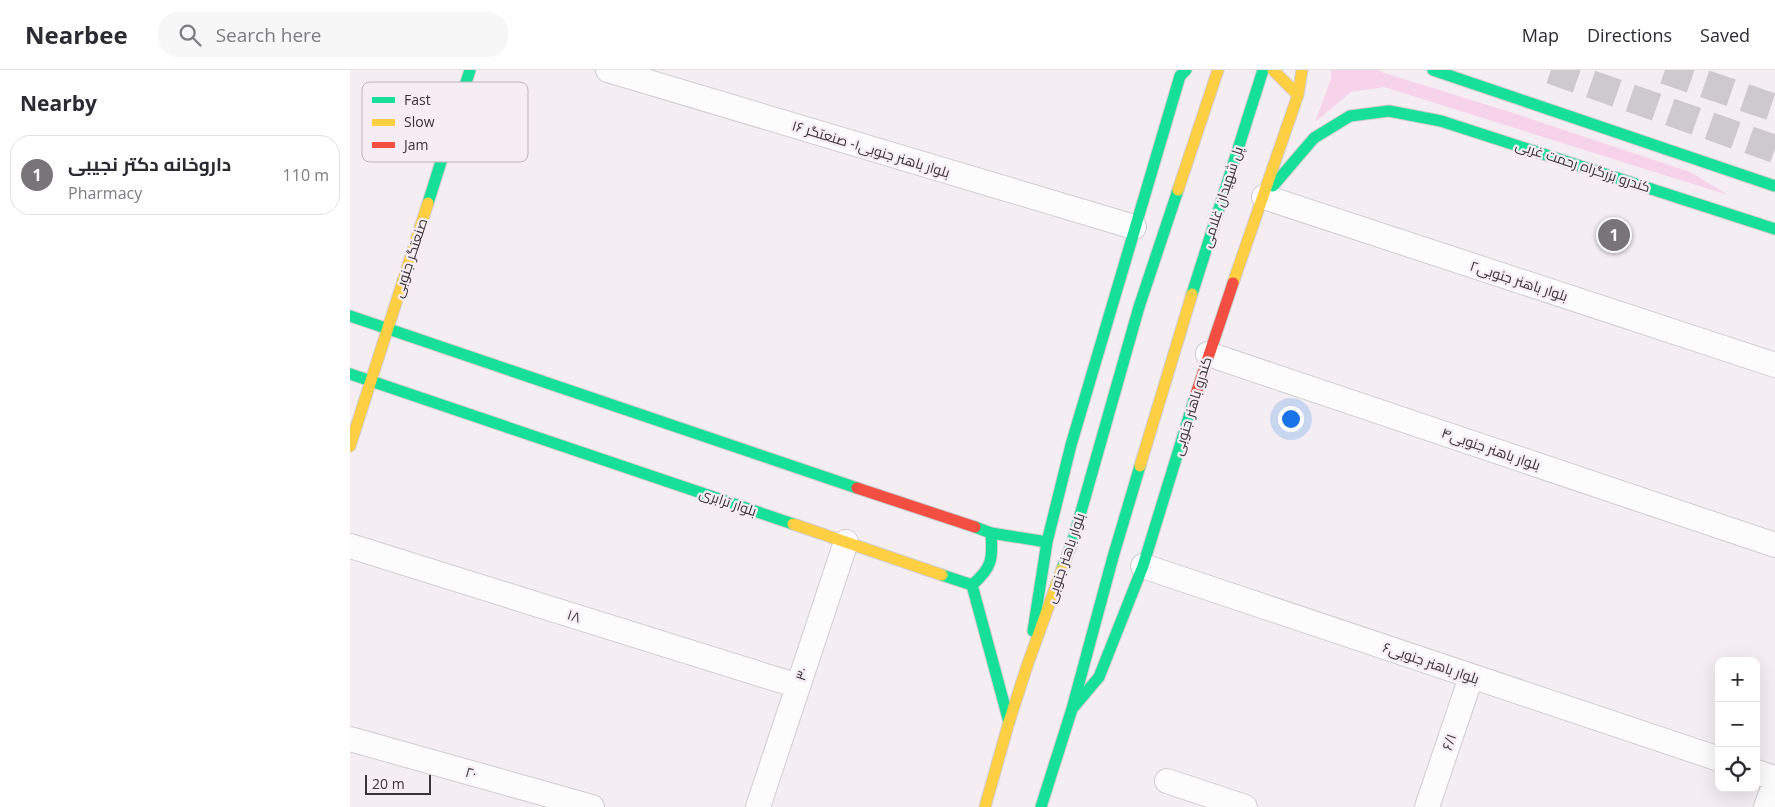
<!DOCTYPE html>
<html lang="en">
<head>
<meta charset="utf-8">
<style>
	:root { --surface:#fff; --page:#f7f7f7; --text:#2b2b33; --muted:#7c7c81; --line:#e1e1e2; --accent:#797478 }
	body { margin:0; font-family:"Open Sans",Cairo,sans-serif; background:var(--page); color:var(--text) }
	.controls { position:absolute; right:15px; bottom:15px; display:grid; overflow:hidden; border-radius:10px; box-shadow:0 5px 20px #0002 }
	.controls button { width:45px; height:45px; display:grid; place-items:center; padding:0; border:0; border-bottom:1px solid var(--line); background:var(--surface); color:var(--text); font:25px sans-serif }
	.scale { position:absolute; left:15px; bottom:12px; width:66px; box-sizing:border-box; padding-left:5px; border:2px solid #373336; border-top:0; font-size:14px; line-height:18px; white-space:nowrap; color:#373336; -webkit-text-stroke:4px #f6ecf3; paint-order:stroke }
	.you { position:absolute; left:940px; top:348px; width:18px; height:18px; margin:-12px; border:4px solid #fff; border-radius:50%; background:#1a73e8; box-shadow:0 0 0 8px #1a73e833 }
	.badge { display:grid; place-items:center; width:32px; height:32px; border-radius:50%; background:var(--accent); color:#fff; font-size:16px; font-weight:700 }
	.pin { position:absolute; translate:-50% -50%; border:2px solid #fff; box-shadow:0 1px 5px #0006 }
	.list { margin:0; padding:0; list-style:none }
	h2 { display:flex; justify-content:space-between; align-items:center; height:65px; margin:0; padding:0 20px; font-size:21px }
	h2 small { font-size:16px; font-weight:400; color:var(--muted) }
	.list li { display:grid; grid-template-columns:32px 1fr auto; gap:15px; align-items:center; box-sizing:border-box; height:80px; margin:0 10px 10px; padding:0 10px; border:1px solid var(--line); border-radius:20px }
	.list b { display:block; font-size:19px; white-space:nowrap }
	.list p { margin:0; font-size:16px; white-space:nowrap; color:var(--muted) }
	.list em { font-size:16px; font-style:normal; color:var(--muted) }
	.icon { flex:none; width:28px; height:28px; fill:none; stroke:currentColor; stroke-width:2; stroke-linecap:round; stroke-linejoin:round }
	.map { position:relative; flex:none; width:1425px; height:737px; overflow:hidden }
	header { display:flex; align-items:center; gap:30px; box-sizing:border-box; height:70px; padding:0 25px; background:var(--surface); border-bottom:1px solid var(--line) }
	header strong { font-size:24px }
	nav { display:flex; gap:28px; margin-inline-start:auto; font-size:18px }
	.search { width:350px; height:45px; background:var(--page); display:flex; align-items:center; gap:12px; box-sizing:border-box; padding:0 18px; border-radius:20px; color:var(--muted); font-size:19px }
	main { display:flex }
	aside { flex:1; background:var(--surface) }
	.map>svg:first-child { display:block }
</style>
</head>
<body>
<header>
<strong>Nearbee</strong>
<div class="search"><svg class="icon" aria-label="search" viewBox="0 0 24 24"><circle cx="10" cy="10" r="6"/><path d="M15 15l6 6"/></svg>Search here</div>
<nav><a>Map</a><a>Directions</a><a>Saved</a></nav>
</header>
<main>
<aside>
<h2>Nearby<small></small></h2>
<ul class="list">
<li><span class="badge">1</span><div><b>داروخانه دکتر نجیبی</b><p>Pharmacy</p></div><em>110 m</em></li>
</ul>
</aside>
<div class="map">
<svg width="1425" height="737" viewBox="0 0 1425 737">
	<rect width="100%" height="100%" fill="#f4eef2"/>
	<path fill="#f7d2eb" d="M981 0H1029L1031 2 1160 42 1340 102 1378 125 1034 17 1001 22 965 52 981 9Z"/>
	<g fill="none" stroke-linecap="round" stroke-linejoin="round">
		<path stroke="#cec9cc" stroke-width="28" stroke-dasharray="28 14" stroke-linecap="butt" d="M1201 0 1425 79
			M1315 0 1425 38"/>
		<defs>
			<path id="street" d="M258 0 784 157
				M914 127 1425 295
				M858 284 1425 475
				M0 476 448 616
				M793 496 1369 689
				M0 669 242 737
				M1406 702 1425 708
				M817 711 895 737
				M408 737 496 472
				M1077 737 1121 607
				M1416 737 1425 713"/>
			<path id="fast" d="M1083 0 1425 116
				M923 116 964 68 1000 46 1039 41 1091 51 1425 159
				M78 133 120 0
				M842 224 913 0
				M0 246 507 418
				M0 304 443 454
				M625 457 641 463 697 472
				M712 499 723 470 789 237 828 120
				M592 505 622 515 659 652
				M622 515C642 498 643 489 641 463
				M683 561 697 472 721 375 830 6 836 0
				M722 639 749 607 793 496 845 327
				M691 737 722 639 763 487 790 396"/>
			<path id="slow" d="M923 0 948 25
				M828 120 868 0
				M883 213 948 25 952 0
				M0 376 78 133
				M790 396 842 224
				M443 454 592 505
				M635 737 659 652 677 596 712 499"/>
			<path id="jam" d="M845 327 883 213
				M507 418 625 457"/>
		</defs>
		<use href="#street" stroke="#d1cccf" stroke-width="26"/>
		<use href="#fast" stroke="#d1cccf" stroke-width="13"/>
		<use href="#slow" stroke="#d1cccf" stroke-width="13"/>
		<use href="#jam" stroke="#d1cccf" stroke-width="13"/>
		<use href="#street" stroke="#fdfcfd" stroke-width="24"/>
		<use href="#fast" stroke="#16e098" stroke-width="11"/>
		<use href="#slow" stroke="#ffcf43" stroke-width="11"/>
		<use href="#jam" stroke="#f24e42" stroke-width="11"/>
	</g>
	<g text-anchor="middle" stroke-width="4.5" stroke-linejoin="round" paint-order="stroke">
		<g font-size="14" fill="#373336" stroke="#f6ecf3">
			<text transform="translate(521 79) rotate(17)" y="5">بلوار باهنر جنوبی۱- صنعتگر ۱۶</text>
			<text transform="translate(1233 96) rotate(18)" y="5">کندرو بزرگراه رحمت غربی</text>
			<text transform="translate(872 127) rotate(-72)" y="5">پل شهیدان غلامی</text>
			<text transform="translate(60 188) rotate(-72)" y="5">صنعتگر جنوبی</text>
			<text transform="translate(1169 211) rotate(18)" y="5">بلوار باهنر جنوبی۲</text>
			<text transform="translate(842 336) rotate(-73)" y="5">کندرو باهنر جنوبی</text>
			<text transform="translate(1141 379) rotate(19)" y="5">بلوار باهنر جنوبی۴</text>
			<text transform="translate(378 432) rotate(19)" y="5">بلوار ترابری</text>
			<text transform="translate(715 488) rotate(-71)" y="5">بلوار باهنر جنوبی</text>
			<text transform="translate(224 546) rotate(17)" y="5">۱۸</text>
			<text transform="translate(1081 593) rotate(19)" y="5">بلوار باهنر جنوبی۶</text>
			<text transform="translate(452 604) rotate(-71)" y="5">۳۰</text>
			<text transform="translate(1099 672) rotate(-71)" y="5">۶/۱</text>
			<text transform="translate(121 703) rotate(16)" y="5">۲۰</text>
		</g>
	</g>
	<rect x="12" y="12" width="166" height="80" rx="8" fill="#f6ecf3" stroke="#bdb4ba" stroke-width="1"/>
	<rect x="22" y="27" width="23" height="6" fill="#16e098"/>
	<rect x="22" y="49" width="23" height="7" fill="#ffcf43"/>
	<rect x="22" y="72" width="23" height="6" fill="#f24e42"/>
	<g font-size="14" fill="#373336">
		<text x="54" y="35">Fast</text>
		<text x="54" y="57">Slow</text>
		<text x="54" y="80">Jam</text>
	</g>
</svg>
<div class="controls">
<button>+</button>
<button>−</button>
<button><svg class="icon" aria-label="locate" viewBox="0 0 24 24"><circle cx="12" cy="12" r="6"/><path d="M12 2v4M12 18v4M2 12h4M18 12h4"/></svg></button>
</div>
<div class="scale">20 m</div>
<div class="you"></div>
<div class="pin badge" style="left:1264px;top:165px">1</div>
</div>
</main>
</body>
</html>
